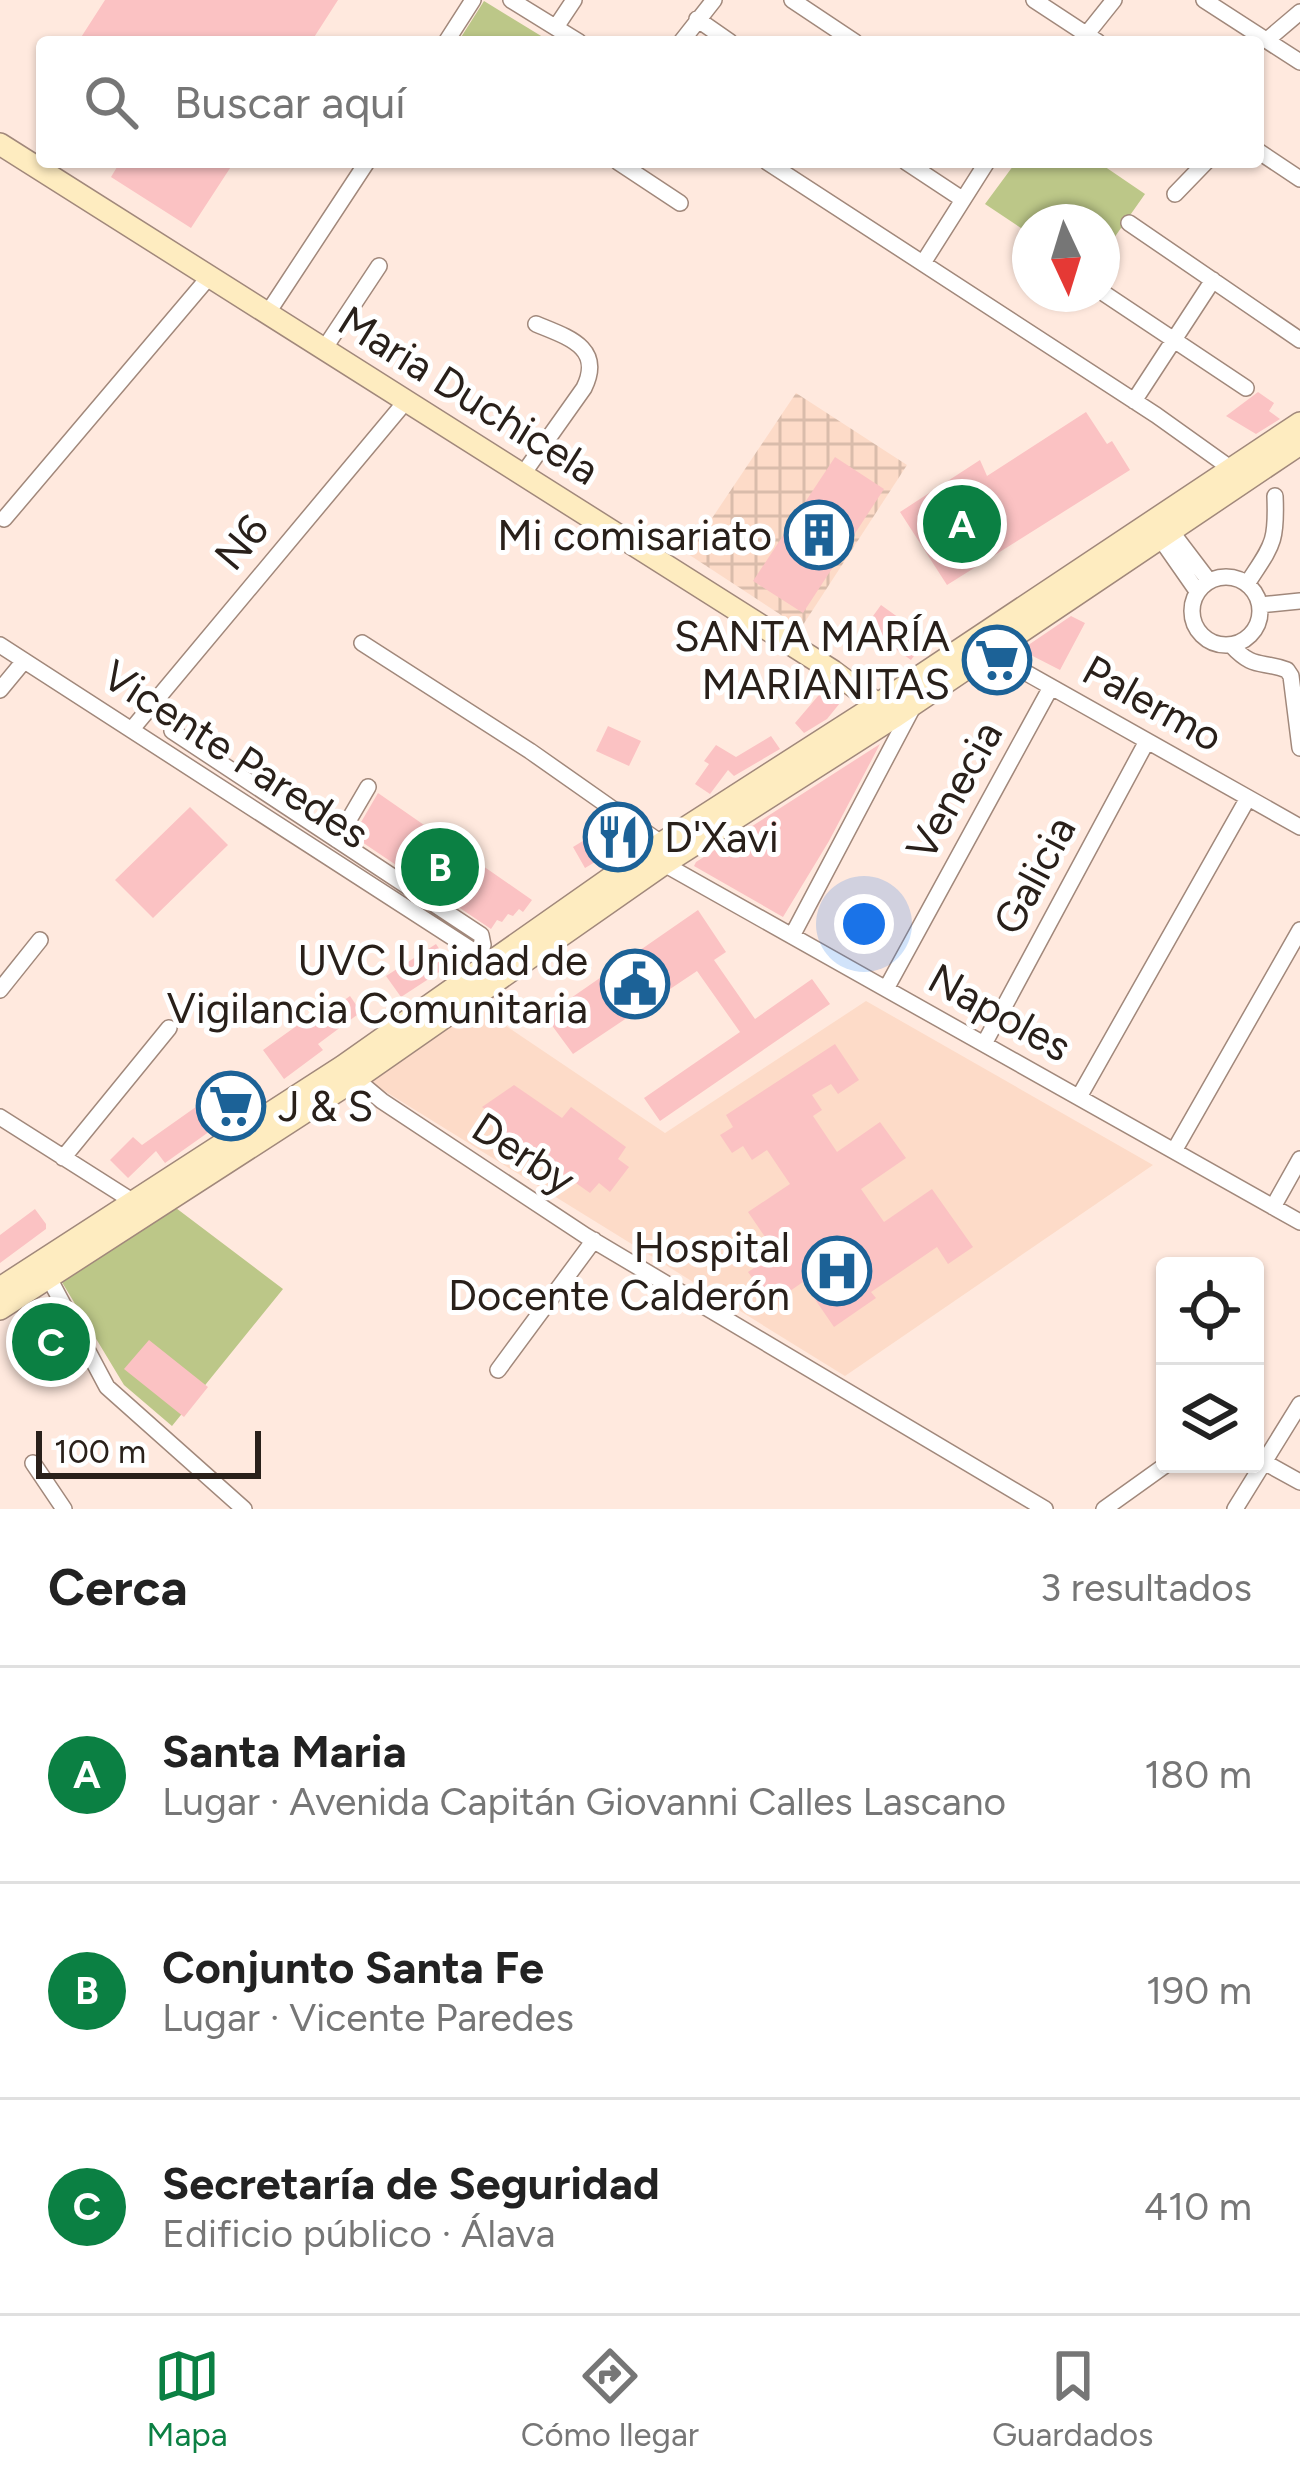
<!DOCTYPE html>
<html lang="es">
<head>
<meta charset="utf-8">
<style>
	:root { --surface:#fff; --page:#f2f2f2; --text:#222; --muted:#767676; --line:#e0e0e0; --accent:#0b8043 }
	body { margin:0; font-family:Figtree,sans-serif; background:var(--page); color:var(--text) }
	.controls { position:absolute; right:36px; bottom:36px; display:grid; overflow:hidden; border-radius:12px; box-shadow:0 3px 9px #0004 }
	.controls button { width:108px; height:108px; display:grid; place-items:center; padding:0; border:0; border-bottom:3px solid var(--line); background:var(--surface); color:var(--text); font:60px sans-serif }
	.compass { position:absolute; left:1012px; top:204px; width:108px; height:108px; border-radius:50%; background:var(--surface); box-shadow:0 3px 9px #0004; rotate:176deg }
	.scale { position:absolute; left:36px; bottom:30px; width:225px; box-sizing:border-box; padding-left:12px; border:6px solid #29201a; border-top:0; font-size:33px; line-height:42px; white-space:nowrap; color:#29201a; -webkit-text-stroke:9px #fff; paint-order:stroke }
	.you { position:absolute; left:864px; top:924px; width:42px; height:42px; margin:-30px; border:9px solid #fff; border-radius:50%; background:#1a73e8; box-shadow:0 0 0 18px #1a73e833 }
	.badge { display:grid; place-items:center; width:78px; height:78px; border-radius:50%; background:var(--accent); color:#fff; font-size:39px; font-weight:700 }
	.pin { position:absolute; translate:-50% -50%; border:6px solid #fff; box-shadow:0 3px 12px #0006 }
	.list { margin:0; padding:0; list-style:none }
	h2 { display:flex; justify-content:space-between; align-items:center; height:156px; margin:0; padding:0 48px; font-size:51px }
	h2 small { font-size:39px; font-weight:400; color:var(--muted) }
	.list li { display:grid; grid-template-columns:78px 1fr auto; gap:36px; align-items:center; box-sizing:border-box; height:216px; padding:0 48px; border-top:3px solid var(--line) }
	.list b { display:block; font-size:45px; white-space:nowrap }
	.list p { margin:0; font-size:39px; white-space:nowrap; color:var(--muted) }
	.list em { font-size:39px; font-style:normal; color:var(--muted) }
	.icon { flex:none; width:66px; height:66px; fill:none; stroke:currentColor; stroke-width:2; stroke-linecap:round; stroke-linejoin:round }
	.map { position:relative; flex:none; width:1300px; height:1509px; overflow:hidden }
	.search { position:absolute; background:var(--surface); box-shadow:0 3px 9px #0004; left:36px; right:36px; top:36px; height:132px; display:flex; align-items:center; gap:30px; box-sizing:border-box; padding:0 42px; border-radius:12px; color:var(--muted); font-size:45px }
	.sheet { height:804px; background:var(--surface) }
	nav { display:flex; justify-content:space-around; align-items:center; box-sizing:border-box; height:168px; border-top:3px solid var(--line); background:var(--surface); font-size:33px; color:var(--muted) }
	nav a { display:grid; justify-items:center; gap:6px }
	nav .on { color:var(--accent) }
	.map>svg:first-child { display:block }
</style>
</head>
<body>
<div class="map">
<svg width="1300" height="1509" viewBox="0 0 1300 1509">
	<defs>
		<pattern id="industrial-grid" width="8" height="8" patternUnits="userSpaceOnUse" patternTransform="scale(3)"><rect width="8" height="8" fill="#fddbc8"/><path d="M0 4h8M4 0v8" fill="none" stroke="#d9bcab"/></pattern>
	</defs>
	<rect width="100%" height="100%" fill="#ffe9de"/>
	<path fill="#fddbc8" d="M866 1001 1153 1165 845 1376 370 1082 478 1007 665 1133Z"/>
	<path fill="url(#industrial-grid)" d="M796 393 907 465 801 628 688 554Z"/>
	<path fill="#bcc788" d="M484 1 551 42H458Z
		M1016 162H1098L1145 194 1102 255V222H1030V234L985 204Z
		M172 1205 283 1289 172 1426 124 1385 60 1279Z"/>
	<path fill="#fbc2c3" d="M105 0H338L311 42H78Z
		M120 162H234L191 228 111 177Z
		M1258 392 1274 403 1269 411 1280 419 1256 434 1226 416Z
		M1086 412 1107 444 1112 441 1130 470 947 585 900 512 980 460 987 476Z
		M835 457 884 489 803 613 753 581Z
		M881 605 927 638 911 660 865 627Z
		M1071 616 1085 623 1060 670 1021 650Z
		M824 689 840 703 827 719 804 733 795 723Z
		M608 726 641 741 629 766 596 751Z
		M771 736 780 749 734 776 728 770 710 794 695 784 709 764 704 761 716 745 736 757Z
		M880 744 829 841 783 917 694 866 696 862Z
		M378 793 532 900 523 912 519 909 513 916 508 914 502 922 497 920 491 929 353 836Z
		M190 807 228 845 153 918 115 880Z
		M612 823 630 836 629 842 585 868 573 847Z
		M698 910 726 952 714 960 755 1019 812 979 830 1004 660 1121 644 1098 740 1032 697 971 573 1054 545 1016Z
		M436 944 450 965 401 997 386 976Z
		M350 996 361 1012 318 1044 323 1050 284 1079 263 1050 302 1022 306 1028Z
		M835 1044 859 1080 838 1094 831 1084 812 1095 822 1110 813 1116 837 1152 880 1122 906 1158 861 1189 884 1222 932 1189 973 1247 948 1264 937 1247 871 1292 876 1298 834 1327 803 1282 771 1304 748 1272 776 1253 748 1212 790 1184 767 1150 752 1160 743 1146 732 1153 720 1135 733 1127 726 1115Z
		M244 1073 261 1095 165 1163 156 1151 128 1178 110 1160 133 1137 142 1145Z
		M514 1085 562 1118 571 1107 626 1147 618 1159 629 1167 610 1192 599 1183 590 1193 499 1129 503 1122 482 1107Z
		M35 1209 46 1224V1229L0 1263V1235Z
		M51 1316 73 1356 51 1368 29 1327Z
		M149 1340 208 1387 184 1417 124 1369Z"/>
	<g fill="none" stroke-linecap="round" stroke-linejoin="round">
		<defs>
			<path id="minor" d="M511 0 579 42
				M792 0 855 42
				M1034 0 1098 42
				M1204 0 1300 62
				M697 19 730 42
				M556 27 574 0
				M1082 40 1114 0
				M1267 40 1300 12
				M446 42 473 0
				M681 42 714 0
				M1258 151 1300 179
				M618 162 680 203
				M767 162 1156 415 1233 470
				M906 162 962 199
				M1175 194 1206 162
				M1129 223 1300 340
				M923 263 987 162
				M1102 292 1246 388
				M267 314 367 162
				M324 349 379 266
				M1134 401 1213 280
				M523 474 584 388C604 347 567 337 536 324
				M4 519 209 277
				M1171 531 1209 581
				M1160 538 1197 591
				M1192 611a34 34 0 1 1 68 0a34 34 0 1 1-68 0Z
				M1247 584C1272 545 1277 544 1275 496
				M1260 605 1300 601
				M362 643 530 751 661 843
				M0 645 492 963
				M1231 645C1254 670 1260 660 1287 670L1291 676 1300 748
				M984 649 1300 827
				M0 690 24 661
				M132 729 406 401
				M172 731 481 935 483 945 479 954
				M337 840 368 787
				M664 864 1300 1222
				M792 936 914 705
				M886 989 1051 687
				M0 990 40 940
				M984 1044 1147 741
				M351 1075 382 1101 586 1236 1045 1509
				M1079 1097 1248 798
				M0 1117 126 1197 137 1209
				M1174 1151 1300 930
				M63 1158 169 1028
				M1273 1207 1300 1159
				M49 1278 107 1387 244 1509
				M498 1370 594 1240
				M1255 1457 1300 1482
				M33 1463 64 1509
				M1104 1509 1167 1464
				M1235 1509 1300 1404"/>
			<path id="secondary" d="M0 144 833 671 884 709
				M0 1288 343 1066 643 855 878 704 1300 423
				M0 1309 356 1079 664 864 893 718 1300 444"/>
		</defs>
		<use href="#minor" stroke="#a1887b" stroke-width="18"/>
		<use href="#secondary" stroke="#a1887b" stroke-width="24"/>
		<use href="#minor" stroke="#fff" stroke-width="15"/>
		<use href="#secondary" stroke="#feecc0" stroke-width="21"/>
	</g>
	<defs>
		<symbol id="building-ring" viewBox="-11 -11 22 22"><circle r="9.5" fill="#fff" stroke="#1c6297" stroke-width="1.5"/><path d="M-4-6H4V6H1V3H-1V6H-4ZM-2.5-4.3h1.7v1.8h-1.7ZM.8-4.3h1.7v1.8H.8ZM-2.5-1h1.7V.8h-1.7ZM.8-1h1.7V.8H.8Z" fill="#1c6297"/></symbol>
		<symbol id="supermarket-ring" viewBox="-11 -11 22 22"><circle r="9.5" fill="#fff" stroke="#1c6297" stroke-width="1.5"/><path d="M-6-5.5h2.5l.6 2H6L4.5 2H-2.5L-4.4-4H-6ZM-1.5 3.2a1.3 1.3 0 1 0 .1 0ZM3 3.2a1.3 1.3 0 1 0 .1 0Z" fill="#1c6297"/></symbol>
		<symbol id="restaurant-ring" viewBox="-11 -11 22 22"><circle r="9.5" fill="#fff" stroke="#1c6297" stroke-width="1.5"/><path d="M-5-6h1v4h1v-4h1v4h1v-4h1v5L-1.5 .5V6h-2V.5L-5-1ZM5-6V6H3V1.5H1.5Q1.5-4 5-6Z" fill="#1c6297"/></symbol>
		<symbol id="civic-ring" viewBox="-11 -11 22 22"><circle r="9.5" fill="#fff" stroke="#1c6297" stroke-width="1.5"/><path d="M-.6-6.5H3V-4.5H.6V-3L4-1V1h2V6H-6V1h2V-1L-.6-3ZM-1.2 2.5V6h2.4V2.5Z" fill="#1c6297"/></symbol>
		<symbol id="hospital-ring" viewBox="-11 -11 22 22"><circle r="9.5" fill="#fff" stroke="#1c6297" stroke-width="1.5"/><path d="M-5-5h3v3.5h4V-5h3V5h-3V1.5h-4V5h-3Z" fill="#1c6297"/></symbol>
	</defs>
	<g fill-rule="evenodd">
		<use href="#building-ring" x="781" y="497" width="76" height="76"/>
		<use href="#supermarket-ring" x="959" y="622" width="76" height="76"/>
		<use href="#restaurant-ring" x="580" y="799" width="76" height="76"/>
		<use href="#civic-ring" x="597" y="946" width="76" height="76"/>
		<use href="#supermarket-ring" x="193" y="1068" width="76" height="76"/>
		<use href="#hospital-ring" x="799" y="1233" width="76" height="76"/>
	</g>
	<g text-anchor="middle" stroke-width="10" stroke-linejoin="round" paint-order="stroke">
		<g font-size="42" fill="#29201a" stroke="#fff">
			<text transform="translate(469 395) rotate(32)" y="15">Maria Duchicela</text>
			<text transform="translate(241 542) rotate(-50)" y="15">N6</text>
			<text transform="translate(1153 703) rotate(29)" y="15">Palermo</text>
			<text transform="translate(236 754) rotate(33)" y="15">Vicente Paredes</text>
			<text transform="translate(954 790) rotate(-61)" y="15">Venecia</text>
			<text transform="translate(1034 875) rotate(-62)" y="15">Galicia</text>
			<text transform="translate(1000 1012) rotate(29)" y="15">Napoles</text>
			<text transform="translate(524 1153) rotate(33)" y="15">Derby</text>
		</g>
		<g font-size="42" fill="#29201a" stroke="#fff" text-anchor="end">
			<text x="772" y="550">Mi comisariato</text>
			<text x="950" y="651">SANTA MARÍA<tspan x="950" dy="48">MARIANITAS</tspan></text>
			<text x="664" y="852" text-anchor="start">D'Xavi</text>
			<text x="588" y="975">UVC Unidad de<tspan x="588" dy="48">Vigilancia Comunitaria</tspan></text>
			<text x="278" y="1121" text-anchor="start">J &amp; S</text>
			<text x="790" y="1262">Hospital<tspan x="790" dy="48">Docente Calderón</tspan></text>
		</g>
	</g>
</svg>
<div class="controls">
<button><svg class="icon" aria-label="locate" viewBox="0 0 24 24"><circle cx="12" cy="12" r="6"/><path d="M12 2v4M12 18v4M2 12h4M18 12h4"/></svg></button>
<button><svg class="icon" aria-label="layers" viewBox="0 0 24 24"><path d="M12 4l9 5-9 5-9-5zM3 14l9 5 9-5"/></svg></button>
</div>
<svg class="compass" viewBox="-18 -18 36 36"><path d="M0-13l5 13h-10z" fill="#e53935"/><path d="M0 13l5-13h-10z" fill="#767676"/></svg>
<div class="scale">100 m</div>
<div class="you"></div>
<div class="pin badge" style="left:962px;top:524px">A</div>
<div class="pin badge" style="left:440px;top:867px">B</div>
<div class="pin badge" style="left:51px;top:1342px">C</div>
<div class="search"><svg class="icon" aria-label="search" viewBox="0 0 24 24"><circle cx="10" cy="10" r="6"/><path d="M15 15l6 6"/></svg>Buscar aquí</div>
</div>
<section class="sheet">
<h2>Cerca<small>3 resultados</small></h2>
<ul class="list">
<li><span class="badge">A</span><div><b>Santa Maria</b><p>Lugar · Avenida Capitán Giovanni Calles Lascano</p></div><em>180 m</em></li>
<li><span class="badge">B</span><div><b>Conjunto Santa Fe</b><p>Lugar · Vicente Paredes</p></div><em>190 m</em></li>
<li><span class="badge">C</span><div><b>Secretaría de Seguridad</b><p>Edificio público · Álava</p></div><em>410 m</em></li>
</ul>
</section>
<nav>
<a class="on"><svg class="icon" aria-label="map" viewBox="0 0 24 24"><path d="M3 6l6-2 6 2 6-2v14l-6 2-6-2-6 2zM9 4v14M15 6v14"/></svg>Mapa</a>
<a><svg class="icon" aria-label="directions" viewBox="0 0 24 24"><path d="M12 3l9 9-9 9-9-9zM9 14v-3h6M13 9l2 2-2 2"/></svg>Cómo llegar</a>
<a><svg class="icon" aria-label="saved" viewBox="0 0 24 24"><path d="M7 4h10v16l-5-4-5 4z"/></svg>Guardados</a>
</nav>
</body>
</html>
